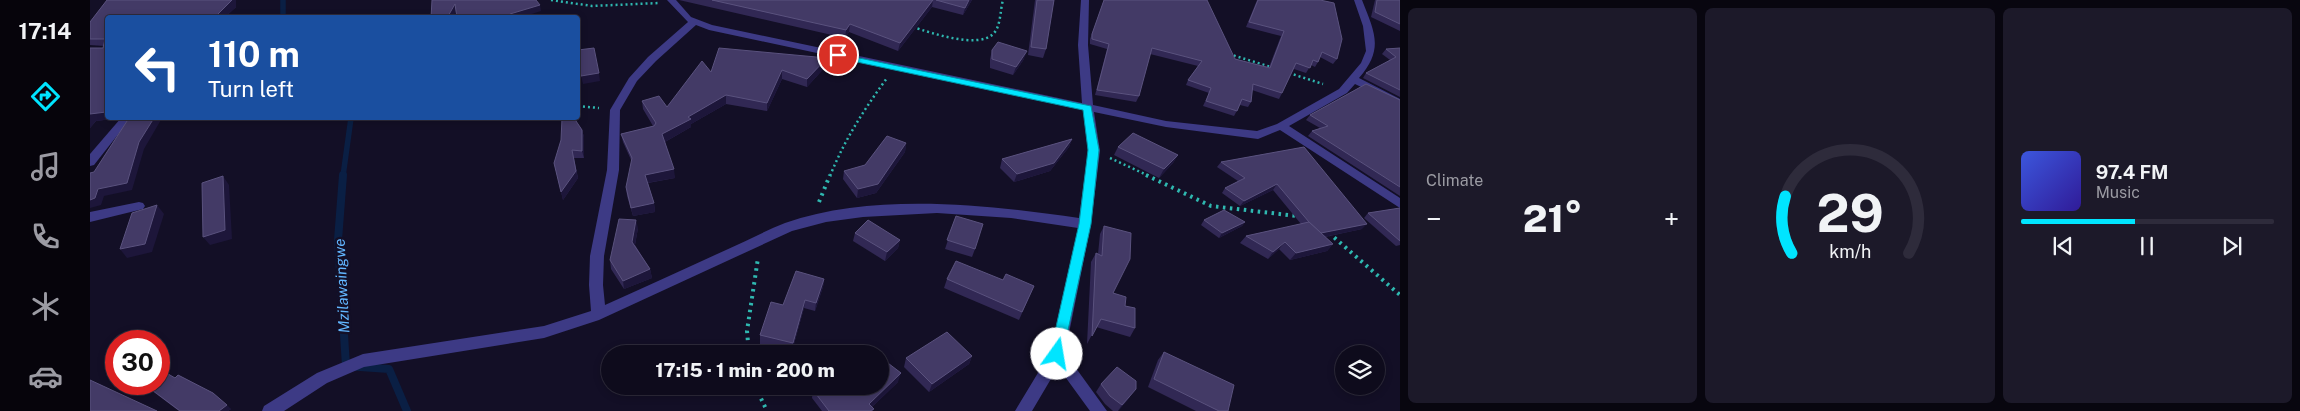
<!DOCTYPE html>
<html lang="en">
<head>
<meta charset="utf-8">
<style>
	:root { --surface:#0e0b1c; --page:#1c1929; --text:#f1f3f6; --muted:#9b9ba3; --line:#2e2b3b; --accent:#00e5ff }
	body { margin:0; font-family:"Public Sans",sans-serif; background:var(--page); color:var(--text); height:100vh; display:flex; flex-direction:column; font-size:19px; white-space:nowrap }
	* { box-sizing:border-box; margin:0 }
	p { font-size:16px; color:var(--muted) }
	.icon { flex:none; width:28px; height:28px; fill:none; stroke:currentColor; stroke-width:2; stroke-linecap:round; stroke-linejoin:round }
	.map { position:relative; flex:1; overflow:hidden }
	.details { display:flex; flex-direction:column; gap:8px; padding:8px; background:#08060f; width:900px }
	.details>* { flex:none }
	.hud { position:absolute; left:15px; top:15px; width:475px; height:105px; border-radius:5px; box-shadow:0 2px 8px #0003,0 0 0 1px var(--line); background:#1a4fa0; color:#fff; overflow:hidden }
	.buttons { position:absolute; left:1245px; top:345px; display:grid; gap:10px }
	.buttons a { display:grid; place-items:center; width:50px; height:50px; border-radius:50%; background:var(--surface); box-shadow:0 2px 8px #0003,0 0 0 1px var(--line); font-size:25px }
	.speed { position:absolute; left:15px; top:330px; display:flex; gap:10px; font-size:25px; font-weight:700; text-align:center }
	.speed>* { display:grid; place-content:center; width:65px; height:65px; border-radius:50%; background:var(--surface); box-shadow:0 2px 8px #0003,0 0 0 1px var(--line); line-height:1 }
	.speed .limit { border:8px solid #d22; background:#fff; color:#111 }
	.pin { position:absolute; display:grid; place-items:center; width:42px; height:42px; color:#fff; margin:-21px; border:2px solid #fff; border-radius:50%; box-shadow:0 1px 5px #0007 }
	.me { position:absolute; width:55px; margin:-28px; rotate:13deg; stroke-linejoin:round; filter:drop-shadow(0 0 4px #0008) }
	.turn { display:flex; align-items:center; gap:18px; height:105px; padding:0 20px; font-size:22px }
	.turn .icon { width:65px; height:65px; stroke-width:2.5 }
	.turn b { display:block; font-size:35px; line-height:42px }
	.big { font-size:38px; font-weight:800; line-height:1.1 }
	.details .tile { flex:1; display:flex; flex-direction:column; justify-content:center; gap:8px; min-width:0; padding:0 18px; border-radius:8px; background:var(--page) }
	.details .dial { align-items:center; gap:0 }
	.dial svg { height:130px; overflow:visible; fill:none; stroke:var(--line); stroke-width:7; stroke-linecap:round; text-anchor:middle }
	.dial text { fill:var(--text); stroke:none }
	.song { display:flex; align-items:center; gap:15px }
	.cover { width:60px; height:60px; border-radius:8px; background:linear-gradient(135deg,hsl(230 70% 55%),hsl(250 70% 35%)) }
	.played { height:5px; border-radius:2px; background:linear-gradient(90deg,var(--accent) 45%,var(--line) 45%) }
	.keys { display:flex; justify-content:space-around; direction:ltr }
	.heat { display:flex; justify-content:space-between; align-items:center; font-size:28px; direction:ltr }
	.details .tiles { flex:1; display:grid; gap:8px; grid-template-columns:repeat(3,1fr) }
	.trip { position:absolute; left:511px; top:345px; width:288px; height:50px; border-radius:25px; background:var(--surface); box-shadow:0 2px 8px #0003,0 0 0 1px var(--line); font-weight:800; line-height:50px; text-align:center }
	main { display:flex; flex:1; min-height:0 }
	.menu { display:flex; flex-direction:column; width:90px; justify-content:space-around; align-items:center; background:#06040b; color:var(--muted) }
	.menu .icon { width:35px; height:35px }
	.menu .on { color:var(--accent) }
	.menu b { font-size:22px; color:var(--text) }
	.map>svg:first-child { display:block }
</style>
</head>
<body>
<main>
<nav class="menu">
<b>17:14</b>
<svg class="icon on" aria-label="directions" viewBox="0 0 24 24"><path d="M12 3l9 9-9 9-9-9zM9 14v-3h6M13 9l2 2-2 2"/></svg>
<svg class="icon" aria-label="music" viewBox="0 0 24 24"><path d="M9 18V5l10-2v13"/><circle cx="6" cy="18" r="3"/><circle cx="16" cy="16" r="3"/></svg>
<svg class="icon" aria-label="phone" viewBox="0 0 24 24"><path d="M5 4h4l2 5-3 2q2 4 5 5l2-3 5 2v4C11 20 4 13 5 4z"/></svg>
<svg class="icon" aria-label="climate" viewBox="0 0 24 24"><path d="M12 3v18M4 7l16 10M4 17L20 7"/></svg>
<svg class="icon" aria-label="car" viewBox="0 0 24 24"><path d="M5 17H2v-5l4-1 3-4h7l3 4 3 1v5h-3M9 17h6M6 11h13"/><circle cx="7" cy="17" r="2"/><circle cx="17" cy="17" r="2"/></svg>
</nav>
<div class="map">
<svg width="1310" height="411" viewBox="0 0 1310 411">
	<rect width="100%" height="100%" fill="#130f26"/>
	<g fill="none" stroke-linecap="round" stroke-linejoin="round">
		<g stroke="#0a1f44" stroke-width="5.5">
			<polyline points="193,0 193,18"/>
			<polyline points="215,118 234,118"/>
			<polyline points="253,176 261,118"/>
		</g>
		<polyline stroke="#0a1f44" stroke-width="8" points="253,175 248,240 256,366 299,369 317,411"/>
		<g stroke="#2fb8b0" stroke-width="2.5" stroke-dasharray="2 3" stroke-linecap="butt">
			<polyline points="461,0 502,6 569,3"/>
			<path d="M 823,27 C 841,33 888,49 903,34 C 911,27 910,10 913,0"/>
			<polyline points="1139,54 1181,67"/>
			<polyline points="1199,73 1233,84"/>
			<polyline points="488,106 509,108"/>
			<polyline points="1020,158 1059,176"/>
			<path d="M 740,176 C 755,139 773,111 797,78"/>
		</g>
		<g stroke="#2fb8b0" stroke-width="4" stroke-dasharray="2.5 4.5" stroke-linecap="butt">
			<polyline points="1056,175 1121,206 1207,216"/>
			<polyline points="729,202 740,175"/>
			<polyline points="1239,233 1310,295"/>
			<polyline points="659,354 657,331 668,258"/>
			<polyline points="665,386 677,411"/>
		</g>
		<g fill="#3d3a85" fill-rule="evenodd">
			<path d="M 577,0 L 586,0 L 601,17 L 622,25 L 992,103 L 988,45 L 991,0 L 999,0 L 998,45 L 1003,105 L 1076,121 L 1167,131 L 1187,124 L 1249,89 L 1271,63 L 1276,51 L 1273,26 L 1264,0 L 1272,0 C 1285,33 1294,49 1269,78 L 1310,99 L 1310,106 L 1265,84 L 1257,93 L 1199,126 L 1310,198 L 1310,208 L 1190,130 L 1168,139 L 1076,127 L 1004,112 L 1010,151 L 1001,224 L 975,353 L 1017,411 L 1000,411 L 968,367 L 942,411 L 925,411 L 960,353 L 988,228 L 921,218 L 847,213 L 773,217 L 736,222 L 702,231 L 509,320 L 454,338 L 274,367 L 237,383 L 194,411 L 172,411 L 174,406 L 227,373 L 273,354 L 454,326 L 501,311 L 499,285 L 500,256 L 517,170 L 520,110 L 539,78 L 558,57 L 598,22 ZM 606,25 L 619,30 L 993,110 L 998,151 L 989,218 C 898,205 785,192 695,223 C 675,231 656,241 636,250 C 596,268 556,287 515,305 L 513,285 L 514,256 L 529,170 L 530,110 L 547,81 L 566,61 Z"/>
			<polygon points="31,118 41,118 4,165 0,166 0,154"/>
			<polygon points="49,202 53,203 55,206 53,209 0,222 0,212"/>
		</g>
	</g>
	<g fill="#312854">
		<polygon points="17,0 146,0 146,7 134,18 18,18 18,118 22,118 22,119 6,121 0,128 0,48 13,48 14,46 0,45 0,22"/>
		<polygon points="589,0 882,0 873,15 842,7 808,51 759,32 755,38"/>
		<polygon points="945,0 964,0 956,49 953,58 938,55"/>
		<polygon points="1014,0 1145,59 1179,67 1191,36 1156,27 1167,0 1230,0 1247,59 1243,64 1230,57 1228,62 1225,67 1221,65 1216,73 1204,69 1189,99 1162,90 1161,102 1158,107 1150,105 1144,116 1113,106 1119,93 1096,85 1098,80 1108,66 1060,54 1049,96 1046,102 1005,95 1017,49 1000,44 1000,39"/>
		<polygon points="1285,0 1310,0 1310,31 1281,17"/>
		<polygon points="1310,48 1310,97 1273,78 1276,73 1300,60 1292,54 1296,49"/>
		<polygon points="902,50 934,59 923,75 900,68 900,59"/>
		<polygon points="737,58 736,66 717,87 692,79 677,111 636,104 601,124 601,127 575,142 585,178 558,183 564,203 565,212 543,216 537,196 536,187 542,162 533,142 531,134 563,126 553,109 552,101 577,107 621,72"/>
		<polygon points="1310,100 1310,196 1218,136 1222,131 1230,128 1216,120 1220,115"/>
		<polygon points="492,130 494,137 494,158 484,158 488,178 473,200 464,163"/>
		<polygon points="982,139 979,147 960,171 924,182 910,168 912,159"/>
		<polygon points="816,143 815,152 786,193 767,198 753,179 754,171 775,165"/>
		<polygon points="1028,147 1088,155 1083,163 1069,178 1024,155"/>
		<polygon points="1214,147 1272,229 1235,237 1243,244 1237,251 1200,260 1189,249 1178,259 1150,243 1156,236 1211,224 1183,190 1150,206 1132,193 1135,188 1148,181 1127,167 1131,162"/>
		<polygon points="1310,208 1310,245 1306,246 1274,218 1278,213"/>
		<polygon points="866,216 885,249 882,257 855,249"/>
		<polygon points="1114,220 1155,222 1152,226 1129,238 1111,225"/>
		<polygon points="1014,226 1023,293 1035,306 1045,328 1040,337 1006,327 997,344 1001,262 1006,253 1008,254 1010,234"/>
		<polygon points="548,228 545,245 560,269 562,278 534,289 521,269 520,260"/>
		<polygon points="765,233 810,240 808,248 795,261 763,241"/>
		<polygon points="734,279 733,287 725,311 714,308 702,351 670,344 670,335 693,305"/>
		<polygon points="857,279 913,280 944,286 929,320 854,288"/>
		<polygon points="1074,352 1138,411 1106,411 1058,387 1068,360"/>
		<polygon points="882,356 879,364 839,392 814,367 816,358"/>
		<polygon points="808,382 782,407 783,411 732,411 722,398 723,390"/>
		<polygon points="53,384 69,384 141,409 138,411 89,411"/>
		<polygon points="1011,384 1040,397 1028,411 1023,411 1015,404 1006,392"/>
	</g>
	<g fill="#1d163a">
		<polygon points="142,0 146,0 146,7 134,18 124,18"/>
		<polygon points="843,0 842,7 808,51 810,43"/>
		<polygon points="879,0 882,0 873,15 875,8"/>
		<polygon points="365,4 367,10 362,18 357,18"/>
		<polygon points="450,5 451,11 429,18 421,18 420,14"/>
		<polygon points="760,24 759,32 755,38 756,30"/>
		<polygon points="937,51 934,59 923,75 926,67"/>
		<polygon points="737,58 736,66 717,87 717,79"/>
		<polygon points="692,70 692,79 677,111 677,103"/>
		<polygon points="509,73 510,81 493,84 491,76"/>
		<polygon points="636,95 636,104 601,124 601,127 573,143 572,134 598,117"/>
		<polygon points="18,110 18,118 22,118 22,119 6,121 0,128 0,114"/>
		<polygon points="64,118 72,118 54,149 42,190 14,196 11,205 0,208 0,200 49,142"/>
		<polygon points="492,130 494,137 494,158 492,151"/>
		<polygon points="982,139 979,147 960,171 924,182 927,174"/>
		<polygon points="816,143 815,152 786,193 767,198 768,189"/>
		<polygon points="1088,155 1083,163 1069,178 1074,169"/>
		<polygon points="584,169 585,178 556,183 555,175"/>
		<polygon points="486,171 488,178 473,200 471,192"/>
		<polygon points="133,176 139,185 142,239 120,245 113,237"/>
		<polygon points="1187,184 1183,190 1150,206 1154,201"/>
		<polygon points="564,203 565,212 543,216 541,208"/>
		<polygon points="67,205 74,214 62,252 37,258 30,249"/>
		<polygon points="546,220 548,228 544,250 542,242"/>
		<polygon points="1155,222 1152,226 1129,238 1132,233"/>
		<polygon points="1277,224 1272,229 1224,239 1228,233"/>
		<polygon points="810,240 808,248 795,261 797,252"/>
		<polygon points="1195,242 1189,249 1178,259 1183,252"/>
		<polygon points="1243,244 1237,251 1200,260 1206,253"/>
		<polygon points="560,269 562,278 534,289 533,281"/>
		<polygon points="734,279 733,287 725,311 726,303"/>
		<polygon points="715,300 714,308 702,351 703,343"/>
		<polygon points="882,356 879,364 839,392 842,384"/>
		<polygon points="811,373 808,382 778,411 779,404"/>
		<polygon points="1046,389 1040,397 1028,411 1032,405"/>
		<polygon points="137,405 141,409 138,411 129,411"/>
	</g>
	<g fill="#433a66" stroke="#5a527e">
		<polygon points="17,0 142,0 124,18 18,18 18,110 16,112 0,114 0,48 13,48 15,39 0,39 0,22"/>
		<polygon points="342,0 446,0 450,5 420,14 422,18 367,18 365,4 357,18 341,18"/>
		<polygon points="622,0 843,0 810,43 760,24 756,30"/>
		<polygon points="846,0 879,0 875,8"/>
		<polygon points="947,0 964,0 956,49 941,47"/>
		<polygon points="1014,0 1117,0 1145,59 1180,68 1194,31 1159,22 1168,0 1230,0 1244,3 1252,39 1247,59 1232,52 1228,62 1223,60 1220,68 1206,63 1192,93 1163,84 1161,102 1152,99 1147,111 1116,101 1121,88 1098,80 1112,61 1062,48 1049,96 1007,90 1019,44 1002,39 1002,34"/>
		<polygon points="1287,0 1310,0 1310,24 1285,12"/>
		<polygon points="908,42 937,51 926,67 902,59 902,50"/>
		<polygon points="504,48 509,73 491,76 488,58 488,50"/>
		<polygon points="629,48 737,58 717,79 692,70 677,103 636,95 598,117 601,119 572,134 584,169 555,175 564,203 541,208 536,187 542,158 531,134 564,126 566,123 552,101 569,96 577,107 612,61 621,72"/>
		<polygon points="1310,48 1310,90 1276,73 1306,57 1296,49"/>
		<polygon points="1276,84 1310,100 1310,187 1222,131 1238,126 1220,115"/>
		<polygon points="39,118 64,118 49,142 37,183 8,189 5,198 0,200 0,173 4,172"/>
		<polygon points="472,118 484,118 492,130 492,151 482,150 486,171 471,192 464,163 471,140"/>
		<polygon points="1043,133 1088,155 1074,169 1028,147"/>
		<polygon points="797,136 816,143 788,184 768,189 754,171 775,165"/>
		<polygon points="982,139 964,163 927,174 912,159"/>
		<polygon points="1214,147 1277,224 1231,233 1219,222 1187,184 1154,201 1135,188 1155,178 1131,162"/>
		<polygon points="133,176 135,230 113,237 112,183"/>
		<polygon points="67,205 55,244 30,249 42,213"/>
		<polygon points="1310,208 1310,241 1278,213"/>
		<polygon points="1134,210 1155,222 1132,233 1114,220"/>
		<polygon points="866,216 893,224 885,249 857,240"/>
		<polygon points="529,219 546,220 542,242 560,269 533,281 520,260"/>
		<polygon points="778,220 810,240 797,252 765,233"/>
		<polygon points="1219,222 1243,244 1206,253 1195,242 1183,252 1156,236"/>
		<polygon points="1014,226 1041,233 1040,259 1023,293 1036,297 1035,306 1045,308 1045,328 1011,319 1002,336 1006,253 1012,256"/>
		<polygon points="866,261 913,280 916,274 944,286 932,312 857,279"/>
		<polygon points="706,271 734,279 726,303 715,300 703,343 670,335 681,302 693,305"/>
		<polygon points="857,332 882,356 842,384 816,358"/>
		<polygon points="26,350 26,363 18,357"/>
		<polygon points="1074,352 1144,385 1138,411 1129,411 1064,379"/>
		<polygon points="790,357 811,373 779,404 784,409 780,411 739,411 723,390 729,386 790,386"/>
		<polygon points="1027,367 1046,381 1046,389 1032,405 1020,396 1011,384"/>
		<polygon points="73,371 85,378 88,375 123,393 137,405 129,411 90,411 54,384 69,384 69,372 70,373"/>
		<polygon points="0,380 67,411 0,411"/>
	</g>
	<polygon fill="#00e5ff" stroke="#0095a6" points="745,53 1001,106 1009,150 1001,224 972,358 967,360 962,358 960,354 989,224 998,150 993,110 748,58 745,57"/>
	<g text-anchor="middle" stroke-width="5" stroke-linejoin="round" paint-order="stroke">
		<g font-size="15" font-style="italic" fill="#62b6ff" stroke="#130f26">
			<text transform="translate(252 286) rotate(-93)" y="5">Mzilawaingwe</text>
		</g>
	</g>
</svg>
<div class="buttons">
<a><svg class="icon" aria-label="layers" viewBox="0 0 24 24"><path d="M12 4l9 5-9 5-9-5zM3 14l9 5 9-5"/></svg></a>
</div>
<div class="speed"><div class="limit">30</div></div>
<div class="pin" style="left:748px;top:55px;background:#d93025"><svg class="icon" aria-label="arrive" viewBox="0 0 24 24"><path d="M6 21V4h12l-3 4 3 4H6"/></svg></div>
<svg class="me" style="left:967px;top:354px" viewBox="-20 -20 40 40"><circle r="19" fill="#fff"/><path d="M0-13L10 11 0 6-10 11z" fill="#00e5ff"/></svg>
<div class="trip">17:15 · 1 min · 200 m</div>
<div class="hud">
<div class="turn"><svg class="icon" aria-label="left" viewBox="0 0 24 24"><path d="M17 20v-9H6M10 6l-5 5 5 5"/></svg><div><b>110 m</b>Turn left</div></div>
</div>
</div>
<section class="details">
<div class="tiles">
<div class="tile"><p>Climate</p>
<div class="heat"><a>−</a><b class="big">21°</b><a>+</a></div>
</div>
<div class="tile dial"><svg viewBox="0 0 100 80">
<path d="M14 69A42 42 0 1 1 86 69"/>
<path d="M14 69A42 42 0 0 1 10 34" stroke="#00e5ff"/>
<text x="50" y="56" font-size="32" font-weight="700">29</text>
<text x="50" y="72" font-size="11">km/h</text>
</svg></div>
<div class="tile">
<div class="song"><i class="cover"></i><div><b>97.4 FM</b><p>Music</p></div></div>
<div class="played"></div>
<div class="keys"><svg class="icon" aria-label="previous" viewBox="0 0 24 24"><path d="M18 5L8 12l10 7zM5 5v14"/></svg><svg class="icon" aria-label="pause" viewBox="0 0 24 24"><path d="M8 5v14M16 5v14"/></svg><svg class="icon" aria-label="next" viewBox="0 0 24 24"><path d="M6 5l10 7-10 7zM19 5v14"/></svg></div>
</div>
</div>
</section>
</main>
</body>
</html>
